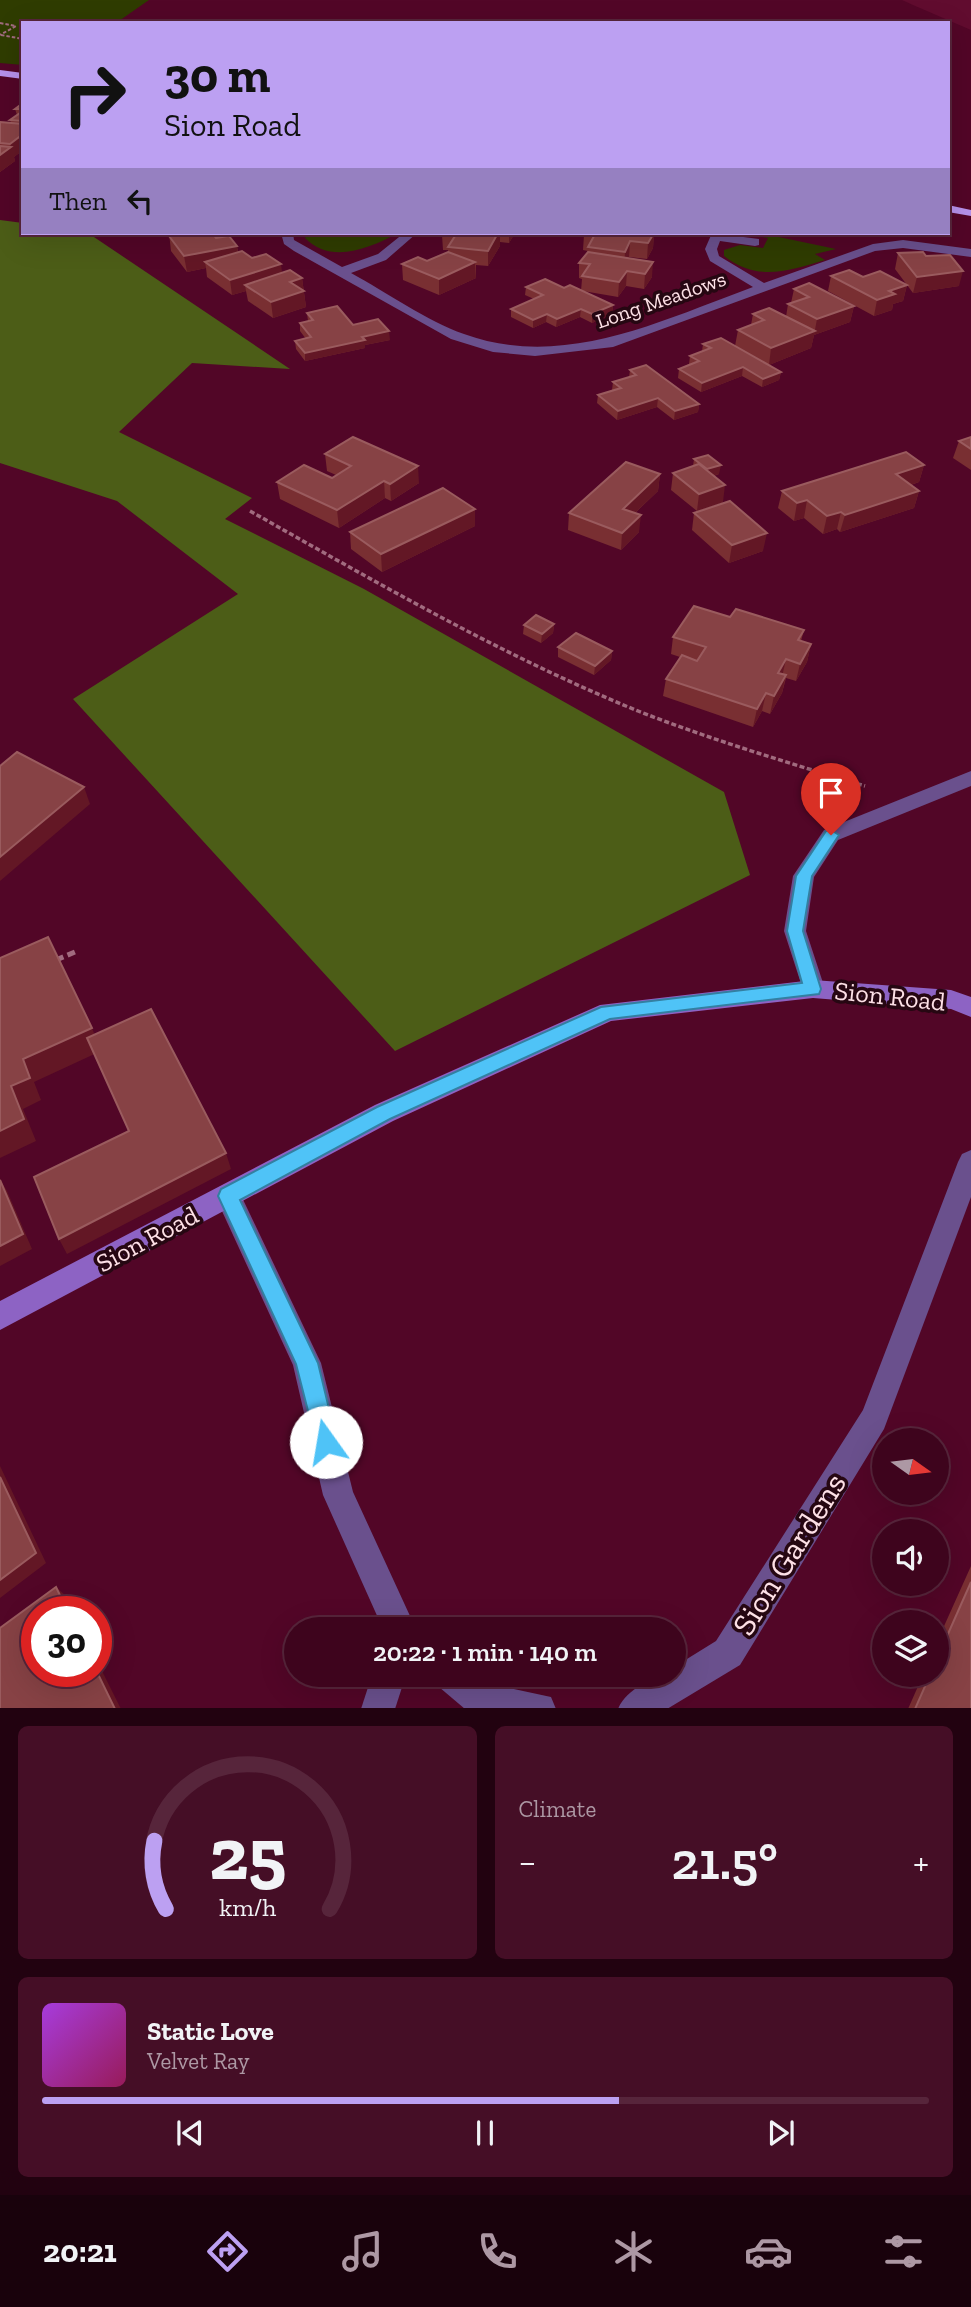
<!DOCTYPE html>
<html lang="en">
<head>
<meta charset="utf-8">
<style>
	:root { --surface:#3e041d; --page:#450e26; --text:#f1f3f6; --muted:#ad98a4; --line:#57253b; --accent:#bca0f2 }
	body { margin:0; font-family:"Zilla Slab",serif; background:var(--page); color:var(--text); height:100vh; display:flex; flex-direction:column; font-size:26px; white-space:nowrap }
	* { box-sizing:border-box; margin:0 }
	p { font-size:23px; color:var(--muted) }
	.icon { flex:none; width:38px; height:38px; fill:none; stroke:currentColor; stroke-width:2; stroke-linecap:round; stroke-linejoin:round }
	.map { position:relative; height:1708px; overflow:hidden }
	.sheet { display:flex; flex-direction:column; gap:18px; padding:18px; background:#220210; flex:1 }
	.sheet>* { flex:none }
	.top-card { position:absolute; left:21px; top:21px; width:929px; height:214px; border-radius:0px; box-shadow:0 7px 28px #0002,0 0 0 2px var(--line); background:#bca0f2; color:#111; overflow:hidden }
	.needle { width:46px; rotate:104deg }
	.buttons { position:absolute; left:872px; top:1428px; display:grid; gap:14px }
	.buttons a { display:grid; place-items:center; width:77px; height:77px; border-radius:50%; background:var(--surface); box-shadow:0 7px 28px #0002,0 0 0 2px var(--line); font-size:35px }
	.speed { position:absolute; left:21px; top:1596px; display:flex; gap:14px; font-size:35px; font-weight:700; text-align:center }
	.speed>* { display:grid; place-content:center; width:91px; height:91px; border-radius:50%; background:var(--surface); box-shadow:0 7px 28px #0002,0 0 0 2px var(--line); line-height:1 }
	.speed .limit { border:10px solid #d22; background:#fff; color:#111 }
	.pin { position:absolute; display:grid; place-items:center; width:60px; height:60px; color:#fff; margin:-72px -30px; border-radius:50% 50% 50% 0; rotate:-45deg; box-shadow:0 0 7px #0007 }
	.pin .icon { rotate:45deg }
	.me { position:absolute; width:77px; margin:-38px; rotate:347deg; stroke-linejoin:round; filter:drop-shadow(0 0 5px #0008) }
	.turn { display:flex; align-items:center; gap:24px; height:147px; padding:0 28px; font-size:32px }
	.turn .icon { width:91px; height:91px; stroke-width:2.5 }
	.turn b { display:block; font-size:49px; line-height:60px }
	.then { display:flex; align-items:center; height:66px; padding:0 28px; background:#0003; gap:14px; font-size:26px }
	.big { font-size:52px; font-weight:600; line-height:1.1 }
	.sheet .widget { flex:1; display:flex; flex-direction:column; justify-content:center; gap:10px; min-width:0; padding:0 24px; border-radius:10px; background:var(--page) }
	.sheet .dial { align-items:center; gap:0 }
	.dial svg { height:182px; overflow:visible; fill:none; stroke:var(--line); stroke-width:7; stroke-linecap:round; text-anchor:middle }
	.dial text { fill:var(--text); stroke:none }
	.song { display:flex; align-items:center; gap:21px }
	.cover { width:84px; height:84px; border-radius:10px; background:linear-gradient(135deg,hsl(280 70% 55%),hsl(330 70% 35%)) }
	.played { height:7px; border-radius:4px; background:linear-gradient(90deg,var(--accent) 65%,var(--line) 65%) }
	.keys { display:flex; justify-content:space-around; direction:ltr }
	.heat { display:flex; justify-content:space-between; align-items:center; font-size:38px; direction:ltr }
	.sheet .tiles { flex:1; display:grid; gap:18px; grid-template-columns:1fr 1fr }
	.widget:last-child { grid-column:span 2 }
	.trip { position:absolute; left:284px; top:1617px; width:402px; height:70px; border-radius:35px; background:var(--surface); box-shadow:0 7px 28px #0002,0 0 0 2px var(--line); font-weight:600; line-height:70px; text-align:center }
	.menu { display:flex; height:112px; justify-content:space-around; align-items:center; background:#19020c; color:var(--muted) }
	.menu .icon { width:49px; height:49px }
	.menu .selected { color:var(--accent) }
	.menu b { font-size:32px; color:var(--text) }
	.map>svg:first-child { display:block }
</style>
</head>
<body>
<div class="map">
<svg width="971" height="1709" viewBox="0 0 971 1709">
	<rect width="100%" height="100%" fill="#520627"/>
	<polygon fill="#610c2f" points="902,0 971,0 971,30 913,5"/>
	<g fill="#2f3c00">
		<polygon points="0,0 149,0 116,23 23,23 23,65 0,63"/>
		<path d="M 307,233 L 398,233 C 370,248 331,265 305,238 Z"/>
		<path d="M 741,233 L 759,233 L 836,249 L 815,254 L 825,260 C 788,271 757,282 724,256 L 724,250 L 740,245 L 763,248 L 768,238 Z"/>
	</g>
	<polygon fill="#4c5d17" points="0,220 23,223 23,233 88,233 290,369 192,363 119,432 252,498 225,519 364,589 724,792 750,875 395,1051 73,699 238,594 117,501 0,463"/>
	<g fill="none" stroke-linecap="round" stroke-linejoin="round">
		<g stroke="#a16b7f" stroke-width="2" stroke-dasharray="3.5 2" stroke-linecap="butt">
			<polyline points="0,23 16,26 0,35"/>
			<polyline points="1,35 23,39"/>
		</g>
		<path stroke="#a16b7f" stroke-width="3.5" stroke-dasharray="5 2.5" stroke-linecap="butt" d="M 250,511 C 376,582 503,656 638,711 C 712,740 789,763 865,786"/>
		<polyline stroke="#a16b7f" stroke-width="5" stroke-dasharray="8 4.5" stroke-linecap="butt" points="56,960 75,952"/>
		<g fill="#6a508d" fill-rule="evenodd">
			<path d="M 281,233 L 293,233 L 294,240 L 342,267 L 378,254 L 404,233 L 417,233 L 386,260 L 351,273 C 386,292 427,321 464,334 C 563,370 660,321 753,287 L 710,261 L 705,249 L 712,233 L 759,239 L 759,245 L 755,246 L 720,241 L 717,249 L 719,256 L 764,283 L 873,244 L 903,240 L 971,249 L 971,257 L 903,248 L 875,251 L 613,347 L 535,356 L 493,352 L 451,339 L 294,251 L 284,244 Z"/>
			<polygon points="971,771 971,786 838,840 814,877 806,931 825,989 821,996 813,998 805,996 784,931 793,876 824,830"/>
			<path d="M 971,1150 L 971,1197 L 884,1429 L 740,1665 L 667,1709 L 618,1709 C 626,1690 653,1675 674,1675 L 674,1667 L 716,1641 L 863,1410 L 958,1162 L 962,1154 Z"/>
			<polygon points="228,1184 237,1187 321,1363 353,1492 416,1629 383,1629 323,1495 293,1365 215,1196 219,1187"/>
			<polygon points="372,1675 406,1675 395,1709 361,1709"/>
			<polygon points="434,1675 476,1675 486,1683 551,1697 556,1709 465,1709 439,1687"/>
		</g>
		<polygon fill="#8d63c4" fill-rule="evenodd" points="813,980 951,990 971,997 971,1017 951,1009 813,998 611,1021 393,1121 0,1330 0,1301 375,1105 600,1005"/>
		<g fill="#b691ea" fill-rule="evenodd">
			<polygon points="0,70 23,73 23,79 0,76"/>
			<polygon points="948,205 971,210 971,216 948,212"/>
		</g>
	</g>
	<g fill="#792f32">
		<polygon points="23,103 23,150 14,157 15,161 0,172 0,122 11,123 10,120 17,115 15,109"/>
		<polygon points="169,233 224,233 222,237 237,246 238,252 282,273 302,278 306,307 273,318 248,301 246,291 232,295 207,277 206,268 187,272 171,251"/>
		<polygon points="443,233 515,233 509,243 500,242 500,246 488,266 476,265 476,278 439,295 403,280 402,264 427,261 448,252 448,250 443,250 442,235"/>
		<polygon points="654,233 653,248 647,259 629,257 628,258 652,277 644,289 626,286 618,297 583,291 613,305 612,314 592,323 580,317 556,327 546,322 533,328 511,317 511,309 534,299 525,295 526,287 564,288 581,291 582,279 579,278 579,263 588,251 583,250 584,235"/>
		<polygon points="898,253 926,256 959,286 913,293 907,285 903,301 893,304 892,310 874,316 828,291 831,276 863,277 907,285 895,269"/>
		<polygon points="794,289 854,306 850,322 814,335 811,348 769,365 781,372 779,380 762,387 742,376 701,392 678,378 679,369 689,364 690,356 702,351 703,344 735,346 738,330 751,325 753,314 786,317 788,304 791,303"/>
		<polygon points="307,313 353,325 390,340 365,345 365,348 305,361 296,349 295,341 306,339 300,331 300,323 308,321"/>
		<polygon points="630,370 699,404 698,412 674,420 657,407 617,420 597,403 598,395 612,390 613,382 629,377"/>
		<polygon points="971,437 971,470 953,458 959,441"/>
		<polygon points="325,454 419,483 391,501 385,498 339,528 280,499 277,482 332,478 336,475 327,471"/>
		<polygon points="694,459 719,474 714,476 723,502 697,511 671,490 673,473 693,466"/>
		<polygon points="924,465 919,482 911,485 919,491 914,508 840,532 837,529 823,534 804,518 794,521 778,508 782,491"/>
		<polygon points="660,474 658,491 635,513 639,532 621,550 568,530 569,513"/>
		<polygon points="694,513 763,551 729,563 692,530"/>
		<polygon points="475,526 382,572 351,549 350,532"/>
		<polygon points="730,617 804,630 801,641 811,644 807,662 796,681 786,678 782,693 770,714 762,711 753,727 663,696 666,679 680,657 671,654 673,637"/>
		<polygon points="554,624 553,633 541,643 523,634 524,625"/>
		<polygon points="558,647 612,651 611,660 594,675 558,657"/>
		<polygon points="971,1566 971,1709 908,1709 923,1675 936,1675 936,1644"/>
	</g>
	<g fill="#631725">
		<polygon points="23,134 23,150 14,157 15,161 0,172 0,155 11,148 10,144"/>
		<polygon points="498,233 500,233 500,246 488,266 488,251"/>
		<polygon points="509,233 515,233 509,243"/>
		<polygon points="654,233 653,248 647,259 648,243"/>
		<polygon points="630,241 629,257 624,267 625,252"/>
		<polygon points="237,246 239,261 205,262 206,268 187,272 184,256"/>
		<polygon points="475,262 476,278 439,295 439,279"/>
		<polygon points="653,262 652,277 644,289 645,274"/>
		<polygon points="281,264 283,280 245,285 246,291 232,295 230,280"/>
		<polygon points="627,271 626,286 618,297 619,282"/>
		<polygon points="963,271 959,286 913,293 917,277"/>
		<polygon points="302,278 306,307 273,318 271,302 290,282"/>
		<polygon points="907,285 903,301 893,304 892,310 874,316 877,300 889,291"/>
		<polygon points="613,305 612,314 592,323 592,314"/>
		<polygon points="854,306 850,322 814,335 817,319"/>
		<polygon points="581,309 580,317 556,327 557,319"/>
		<polygon points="547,314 546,322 533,328 533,320"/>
		<polygon points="389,331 390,340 365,345 365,348 305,361 305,353 362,337"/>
		<polygon points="815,331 811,348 769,365 771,348"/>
		<polygon points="743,367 742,376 701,392 702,383"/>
		<polygon points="781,372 779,380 762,387 763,379"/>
		<polygon points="658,398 657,407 617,420 618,411"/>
		<polygon points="699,404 698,412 674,420 675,411"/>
		<polygon points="721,465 719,474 705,478 707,469"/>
		<polygon points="924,465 919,482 892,491 896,474"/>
		<polygon points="418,466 419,483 391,501 390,484"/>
		<polygon points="660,474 658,491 621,526 623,509"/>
		<polygon points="384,481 385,498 339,528 337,510"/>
		<polygon points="725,485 723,502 697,511 699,494"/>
		<polygon points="919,491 914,508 840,532 845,515"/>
		<polygon points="807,500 804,518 794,521 797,503"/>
		<polygon points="475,509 475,526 382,572 381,554"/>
		<polygon points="841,512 837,529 823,534 827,516"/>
		<polygon points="641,515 639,532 621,550 622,533"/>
		<polygon points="767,533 763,551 729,563 732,545"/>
		<polygon points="554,624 553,633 541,643 542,634"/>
		<polygon points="811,644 807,662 796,681 800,664"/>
		<polygon points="612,651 611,660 594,675 595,666"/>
		<polygon points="786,659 782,677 778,673"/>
		<polygon points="786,675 782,693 770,714 774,696"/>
		<polygon points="766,693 762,711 753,727 757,709"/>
		<polygon points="84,787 90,804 0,881 0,857"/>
		<polygon points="92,1028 101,1051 34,1082 41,1100 23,1109 36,1141 0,1158 0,1131 11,1086 23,1059"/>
		<polygon points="226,1153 231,1169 67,1254 59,1239"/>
		<polygon points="0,1179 7,1191 32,1249 0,1266"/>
		<polygon points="0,1466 46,1563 0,1598"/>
		<polygon points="56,1587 66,1596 73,1612 68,1612"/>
		<polygon points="96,1659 121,1709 115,1709 96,1670"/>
	</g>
	<g fill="#874245" stroke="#9a5b5e" stroke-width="2">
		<polygon points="23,103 23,109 15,109"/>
		<polygon points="23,111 23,121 10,120"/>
		<polygon points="0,122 23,124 23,134 10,144 0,143"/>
		<polygon points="0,146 11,147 0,155"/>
		<polygon points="184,233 212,233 216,238 229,236 237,246 184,256 169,236"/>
		<polygon points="443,233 498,233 488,251 448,247 455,236 442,235"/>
		<polygon points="585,233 654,233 648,243 630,241 625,252 588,247 594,236 584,235"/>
		<polygon points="242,251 252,258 266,254 281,264 230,280 205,262"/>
		<polygon points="448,252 475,262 439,279 402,264 418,257 427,261"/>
		<polygon points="588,252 653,262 645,274 627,271 619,282 582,276 590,264 579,263"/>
		<polygon points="923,252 926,256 950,255 963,271 917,277 898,253"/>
		<polygon points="290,270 302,278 290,282 304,291 271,302 245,285"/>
		<polygon points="849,270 863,277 880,271 907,285 889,291 895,294 877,300 831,276"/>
		<polygon points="545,279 564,288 570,285 613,305 592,314 581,309 557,319 547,314 533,320 511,309 543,295 526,287"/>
		<polygon points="809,283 854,306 817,319 788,304 809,297 794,289"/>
		<polygon points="337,306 353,325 378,319 389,331 362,337 365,340 305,353 295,341 311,337 300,323 313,320 307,313"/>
		<polygon points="769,308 815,331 771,348 738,330 764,320 753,314"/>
		<polygon points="721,338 781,372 763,379 743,367 702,383 679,369 699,361 690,356 711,348 703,344"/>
		<polygon points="646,365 699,404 675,411 658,398 618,411 598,395 621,388 613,382 636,375 630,370"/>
		<polygon points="353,437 418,466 390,484 384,481 337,510 277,482 304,465 332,478 351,466 325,454"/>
		<polygon points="971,437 971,449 959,441"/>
		<polygon points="906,452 924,465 896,474 919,491 845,515 841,512 827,516 807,500 797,503 782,491"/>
		<polygon points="708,455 721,465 707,469 694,459"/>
		<polygon points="626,462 660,474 623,509 641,515 622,533 569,513"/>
		<polygon points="699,464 725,485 699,494 673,473"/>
		<polygon points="443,488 475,509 381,554 350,532"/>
		<polygon points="730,501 767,533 732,545 694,513"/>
		<polygon points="694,606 730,617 736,609 804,630 798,640 811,644 800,664 786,659 778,673 786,675 774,696 766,693 757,709 666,679 682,655 697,661 706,647 673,637"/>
		<polygon points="536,615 554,624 542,634 524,625"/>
		<polygon points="576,633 612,651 595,666 558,647"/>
		<polygon points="17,752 84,787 0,857 0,766"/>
		<polygon points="48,937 92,1028 23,1059 30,1078 11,1086 24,1119 0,1131 0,958"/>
		<polygon points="151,1009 226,1153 59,1239 34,1177 129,1131 87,1038"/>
		<polygon points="0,1180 23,1234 0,1246"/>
		<polygon points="0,1477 36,1553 0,1580"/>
		<polygon points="971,1582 971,1709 915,1709 930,1675 936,1675 936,1661"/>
		<polygon points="56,1587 68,1612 37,1612 37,1671 96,1671 96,1670 115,1709 0,1709 0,1628"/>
	</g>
	<polygon fill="#4fc3f7" stroke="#337fa1" stroke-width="2" points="831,830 839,835 812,876 803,931 821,989 819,994 610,1019 390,1119 240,1200 318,1363 337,1442 333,1450 326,1453 318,1450 296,1364 218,1196 221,1189 377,1107 601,1007 802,983 787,931 796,876 826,831"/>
	<g text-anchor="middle" stroke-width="7" stroke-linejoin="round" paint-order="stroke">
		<g font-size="21" fill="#fde0e6" stroke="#260712">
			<text transform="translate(661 300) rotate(-19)" y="7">Long Meadows</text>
		</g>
		<g font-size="26" fill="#fde0e6" stroke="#260712">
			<text transform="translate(890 996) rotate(6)" y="9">Sion Road</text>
			<text transform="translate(147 1239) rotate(-28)" y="9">Sion Road</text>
		</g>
		<g font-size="32" fill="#fde0e6" stroke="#260712">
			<text transform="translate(789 1554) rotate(-58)" y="11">Sion Gardens</text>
		</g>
	</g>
</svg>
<div class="buttons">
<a><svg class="needle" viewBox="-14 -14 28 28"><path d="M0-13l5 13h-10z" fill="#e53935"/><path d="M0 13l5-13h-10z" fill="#ad98a4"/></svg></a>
<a><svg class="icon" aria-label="sound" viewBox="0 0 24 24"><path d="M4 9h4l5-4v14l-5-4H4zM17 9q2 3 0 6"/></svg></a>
<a><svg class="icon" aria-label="layers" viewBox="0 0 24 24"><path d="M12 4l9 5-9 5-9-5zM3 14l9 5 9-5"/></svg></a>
</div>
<div class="speed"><div class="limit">30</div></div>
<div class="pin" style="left:831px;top:835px;background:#d93025"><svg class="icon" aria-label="arrive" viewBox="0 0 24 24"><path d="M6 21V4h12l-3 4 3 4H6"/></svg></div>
<svg class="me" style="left:326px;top:1442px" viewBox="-20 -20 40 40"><circle r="19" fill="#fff"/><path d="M0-13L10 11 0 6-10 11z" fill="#4fc3f7"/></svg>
<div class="trip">20:22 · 1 min · 140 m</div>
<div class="top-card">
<div class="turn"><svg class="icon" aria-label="right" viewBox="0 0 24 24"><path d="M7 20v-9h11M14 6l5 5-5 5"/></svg><div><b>30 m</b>Sion Road</div></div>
<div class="then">Then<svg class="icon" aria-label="left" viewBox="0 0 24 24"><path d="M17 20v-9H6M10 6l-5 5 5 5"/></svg></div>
</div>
</div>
<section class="sheet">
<div class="tiles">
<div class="widget dial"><svg viewBox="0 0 100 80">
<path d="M14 69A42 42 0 1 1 86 69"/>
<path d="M14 69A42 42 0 0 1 9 39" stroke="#bca0f2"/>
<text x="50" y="56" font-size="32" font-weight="700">25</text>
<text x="50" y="72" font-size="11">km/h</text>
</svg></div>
<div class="widget"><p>Climate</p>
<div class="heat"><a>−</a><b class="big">21.5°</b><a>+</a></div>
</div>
<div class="widget">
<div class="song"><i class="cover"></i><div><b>Static Love</b><p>Velvet Ray</p></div></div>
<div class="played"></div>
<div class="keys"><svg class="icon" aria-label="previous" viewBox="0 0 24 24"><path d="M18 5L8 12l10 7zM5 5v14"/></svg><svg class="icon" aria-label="pause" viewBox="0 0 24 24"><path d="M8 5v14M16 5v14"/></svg><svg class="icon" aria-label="next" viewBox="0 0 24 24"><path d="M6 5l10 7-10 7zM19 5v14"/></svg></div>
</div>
</div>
</section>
<nav class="menu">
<b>20:21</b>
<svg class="icon selected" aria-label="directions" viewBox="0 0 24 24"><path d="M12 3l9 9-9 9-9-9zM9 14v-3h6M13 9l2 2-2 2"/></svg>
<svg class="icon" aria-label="music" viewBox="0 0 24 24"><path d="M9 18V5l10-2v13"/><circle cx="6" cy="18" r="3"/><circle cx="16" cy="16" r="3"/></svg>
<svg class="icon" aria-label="phone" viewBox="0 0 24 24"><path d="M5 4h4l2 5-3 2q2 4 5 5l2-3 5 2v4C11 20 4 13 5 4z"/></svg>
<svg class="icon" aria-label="climate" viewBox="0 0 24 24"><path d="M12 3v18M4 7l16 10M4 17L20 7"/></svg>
<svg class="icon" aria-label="car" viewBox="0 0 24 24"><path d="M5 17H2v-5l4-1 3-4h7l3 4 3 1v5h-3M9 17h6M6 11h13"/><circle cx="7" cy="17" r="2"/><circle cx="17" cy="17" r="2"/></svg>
<svg class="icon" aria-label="filters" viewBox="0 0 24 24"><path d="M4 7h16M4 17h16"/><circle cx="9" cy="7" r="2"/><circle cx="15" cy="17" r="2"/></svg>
</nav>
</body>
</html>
